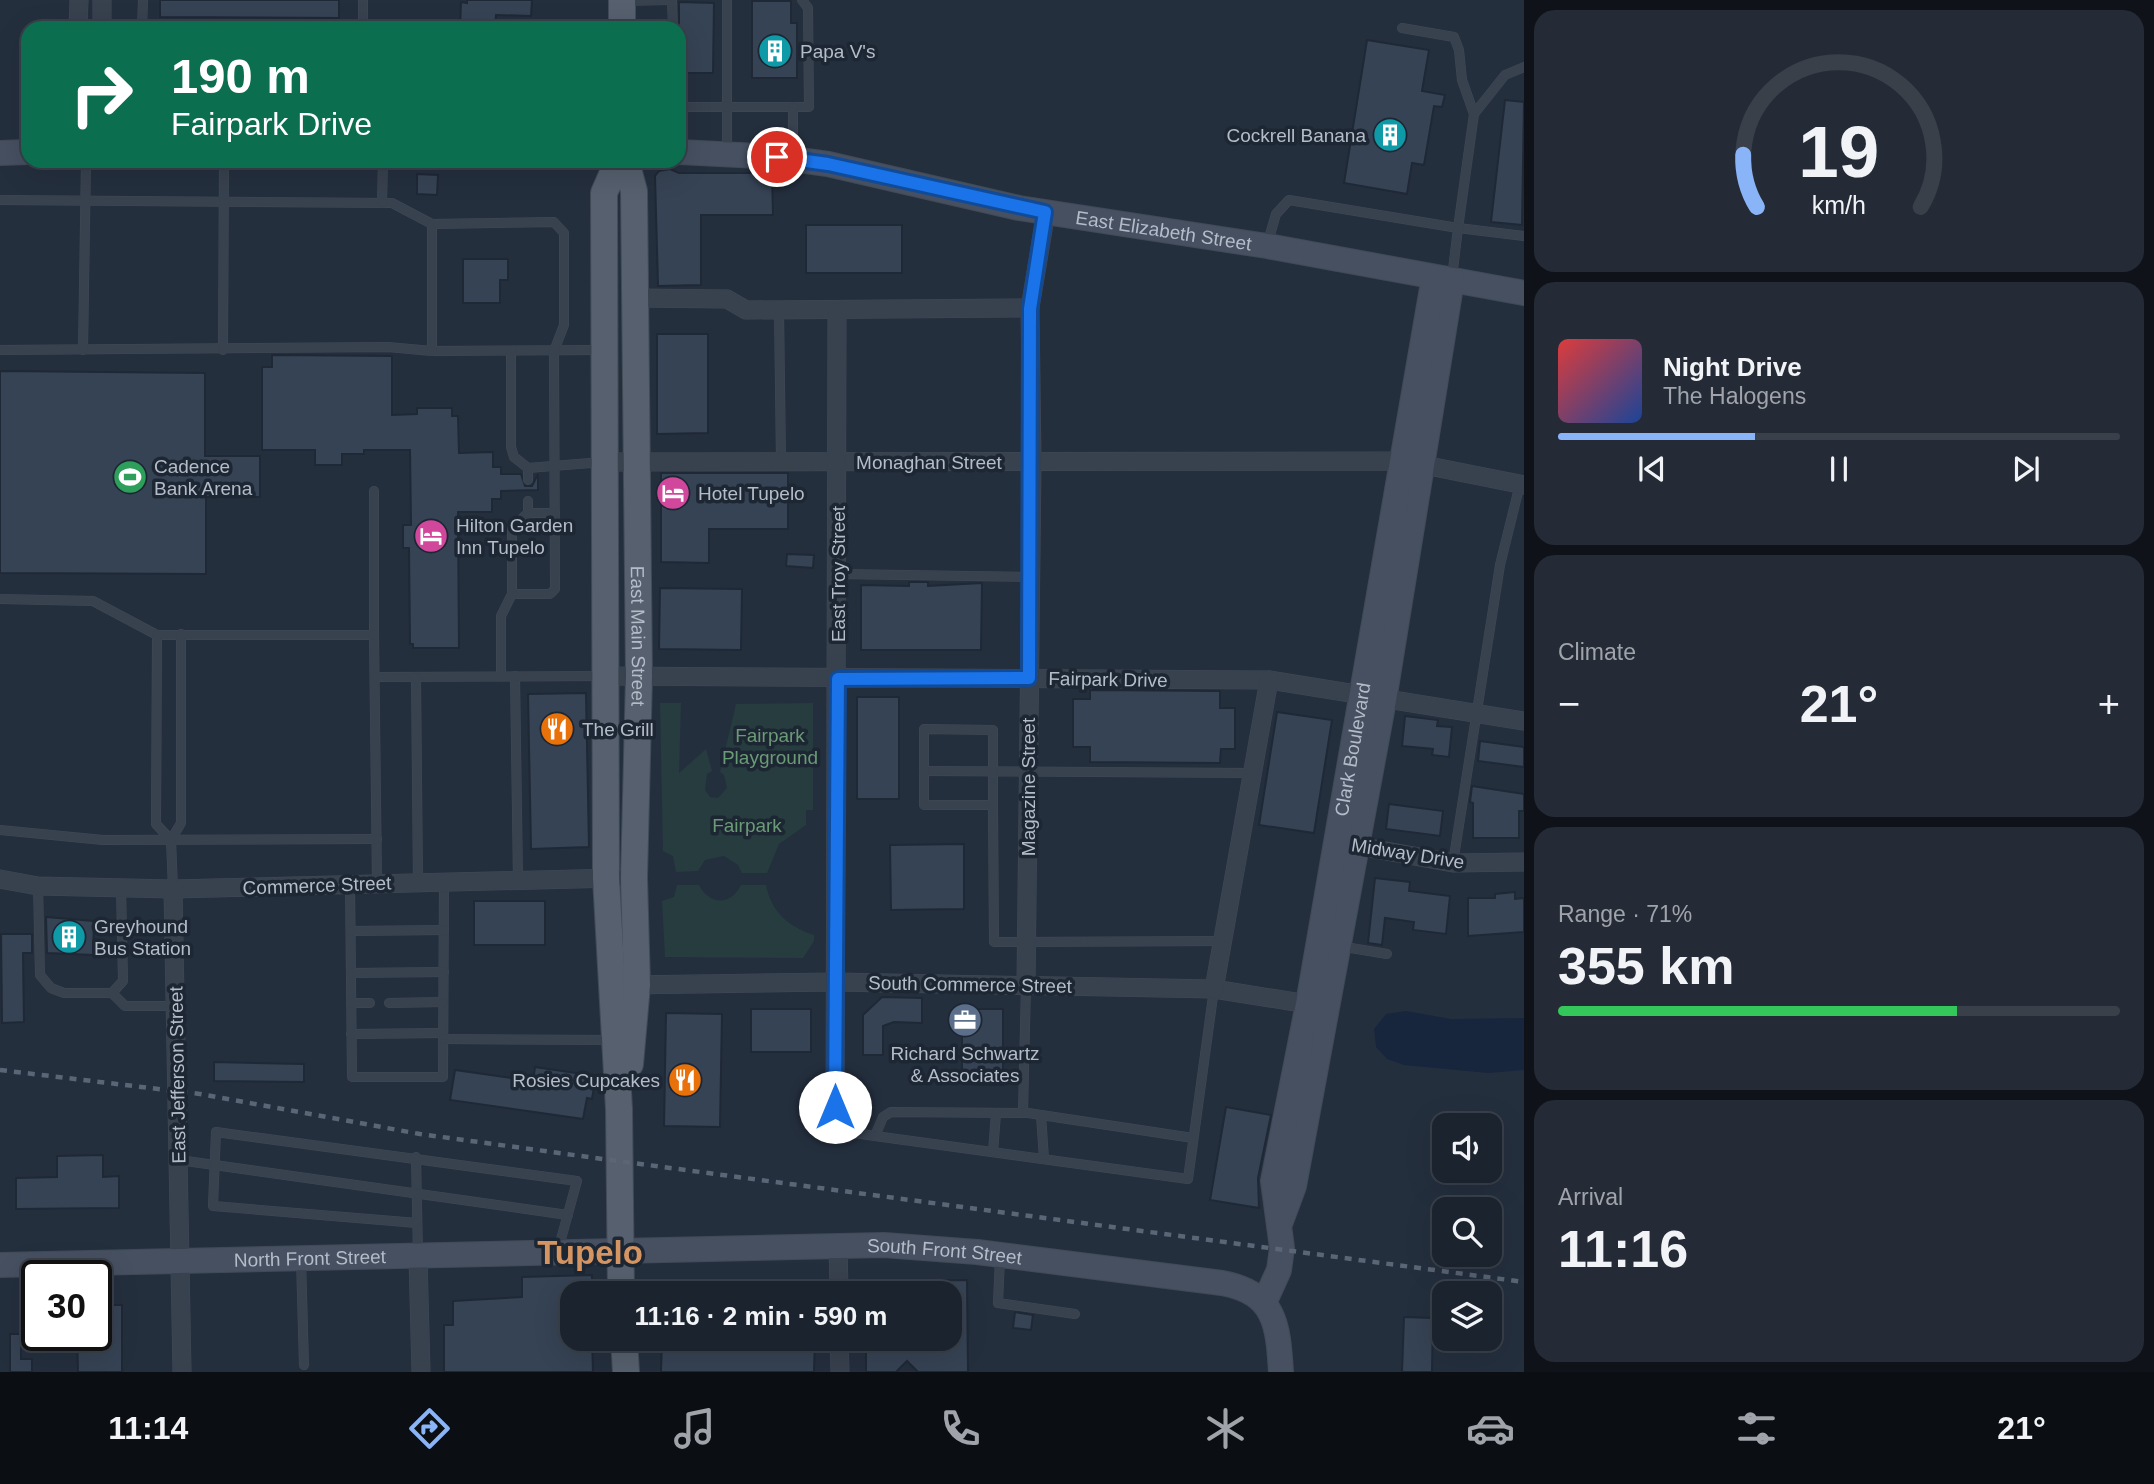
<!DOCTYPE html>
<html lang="en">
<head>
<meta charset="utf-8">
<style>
	:root { --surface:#1b232e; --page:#242b36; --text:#f1f3f6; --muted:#a0a4aa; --line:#39404a; --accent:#8ab4f8 }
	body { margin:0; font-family:Helvetica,sans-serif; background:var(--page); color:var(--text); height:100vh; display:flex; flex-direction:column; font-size:26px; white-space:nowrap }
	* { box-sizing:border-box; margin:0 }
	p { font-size:23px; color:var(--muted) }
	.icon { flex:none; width:38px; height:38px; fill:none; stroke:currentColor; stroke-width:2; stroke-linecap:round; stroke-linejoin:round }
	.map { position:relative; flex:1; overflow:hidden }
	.side { display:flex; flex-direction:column; gap:10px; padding:10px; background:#0f1319; width:630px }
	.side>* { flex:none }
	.top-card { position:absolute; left:21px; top:21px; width:665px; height:147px; border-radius:21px; box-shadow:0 7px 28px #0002,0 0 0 2px var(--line); background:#0b6e4f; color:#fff; overflow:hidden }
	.fabs { position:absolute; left:1432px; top:1113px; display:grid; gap:14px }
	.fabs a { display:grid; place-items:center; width:70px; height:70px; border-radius:14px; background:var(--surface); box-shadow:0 7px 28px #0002,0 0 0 2px var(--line); font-size:35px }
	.speed { position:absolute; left:21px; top:1260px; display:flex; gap:14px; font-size:35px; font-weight:700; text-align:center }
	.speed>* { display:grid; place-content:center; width:91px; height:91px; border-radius:50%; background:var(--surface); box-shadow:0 7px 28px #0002,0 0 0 2px var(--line); line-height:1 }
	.speed .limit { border:4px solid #111; border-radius:10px; background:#fff; color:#111 }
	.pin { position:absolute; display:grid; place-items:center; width:60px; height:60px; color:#fff; margin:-30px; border:4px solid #fff; border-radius:50%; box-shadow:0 2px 7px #0007 }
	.me { position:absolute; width:77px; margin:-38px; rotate:0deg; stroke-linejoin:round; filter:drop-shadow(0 0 5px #0008) }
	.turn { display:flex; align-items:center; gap:24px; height:147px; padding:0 35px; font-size:32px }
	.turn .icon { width:91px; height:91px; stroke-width:2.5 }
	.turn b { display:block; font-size:49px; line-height:60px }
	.big { font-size:52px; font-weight:600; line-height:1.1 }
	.side .widget { flex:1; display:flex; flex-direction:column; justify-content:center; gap:10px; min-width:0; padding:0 24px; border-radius:21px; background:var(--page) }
	.side .dial { align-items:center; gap:0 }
	.dial svg { height:182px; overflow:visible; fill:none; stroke:var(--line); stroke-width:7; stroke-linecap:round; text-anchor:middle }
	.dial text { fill:var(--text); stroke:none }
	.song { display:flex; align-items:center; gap:21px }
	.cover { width:84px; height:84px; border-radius:10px; background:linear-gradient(135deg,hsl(0 70% 55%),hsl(220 70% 35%)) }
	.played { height:7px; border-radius:4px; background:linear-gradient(90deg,var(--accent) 35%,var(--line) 35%) }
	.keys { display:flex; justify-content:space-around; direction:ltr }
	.heat { display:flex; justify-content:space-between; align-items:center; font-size:38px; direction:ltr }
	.charge { height:10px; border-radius:5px; background:linear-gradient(90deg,#34c759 71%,var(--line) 0) }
	.trip { position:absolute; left:560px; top:1281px; width:402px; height:70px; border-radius:21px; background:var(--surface); box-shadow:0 7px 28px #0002,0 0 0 2px var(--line); font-weight:600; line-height:70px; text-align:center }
	.menu { display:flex; height:112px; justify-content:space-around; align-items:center; background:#0b0e12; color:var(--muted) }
	.menu .icon { width:49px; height:49px }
	.menu .selected { color:var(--accent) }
	.menu b { font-size:32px; color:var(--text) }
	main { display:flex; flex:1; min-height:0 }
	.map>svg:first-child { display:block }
</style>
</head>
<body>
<main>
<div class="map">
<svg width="1524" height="1372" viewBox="0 0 1524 1372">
	<rect width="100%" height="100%" fill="#242f3e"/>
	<g fill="#263c3f">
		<polygon points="660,703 681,703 679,773 706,749 712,771 707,774 705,790 710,797 718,798 727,788 724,775 720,772 736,704 813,703 813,810 806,810 806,825 779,844 767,873 742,873 738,865 724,856 705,860 698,871 676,872 673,856 663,851"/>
		<path d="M 677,885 L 699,885 C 709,905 731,906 741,885 L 766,885 C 771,912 789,927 814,935 L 814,941 L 803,958 L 665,957 L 662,901 L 674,897 Z"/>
	</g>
	<polygon fill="#17263c" points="1406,1011 1451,1019 1524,1018 1524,1070 1488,1073 1404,1065 1387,1059 1376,1047 1374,1029 1386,1014"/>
	<g fill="#364354" stroke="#1f2835" stroke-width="2">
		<polygon points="160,0 339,0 339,18 160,17"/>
		<polygon points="467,0 532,0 531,16 496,15 495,28 460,28 461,2 467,3"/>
		<polygon points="752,1 791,1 791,23 797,23 797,78 752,78"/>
		<polygon points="679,2 714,3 713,73 679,73"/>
		<polygon points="1367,40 1429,50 1422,91 1445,95 1442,107 1434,106 1424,165 1412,163 1407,194 1344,183"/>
		<polygon points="1505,100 1524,102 1522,225 1491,222"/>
		<polygon points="670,169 679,173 772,173 773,215 701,215 701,285 658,286 655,176 659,171"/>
		<polygon points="417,174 438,175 437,195 417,194"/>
		<rect x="806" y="225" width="96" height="48"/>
		<polygon points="463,259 508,259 508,280 500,280 500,303 463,303"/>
		<polygon points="657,334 708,334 708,433 657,434"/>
		<polygon points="272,355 392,356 392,415 417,414 417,408 452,408 452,416 458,416 459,453 493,452 493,467 501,467 501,474 521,474 525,486 532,486 538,474 538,490 501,491 501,499 492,499 492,512 458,512 459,648 413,648 413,644 410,644 409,548 403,548 403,525 411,525 410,450 364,450 364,454 342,454 342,465 315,465 315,450 262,450 262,367 272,367"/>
		<polygon points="0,371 205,373 205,456 260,456 260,497 206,497 206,574 0,573"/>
		<polygon points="661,473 788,473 788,529 709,529 709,563 661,562"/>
		<polygon points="787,554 814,555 813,568 786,566"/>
		<polygon points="909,582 928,582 928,586 982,583 981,650 861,650 861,585 909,586"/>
		<polygon points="660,588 742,589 741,650 659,649"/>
		<polygon points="1090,690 1220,691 1220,708 1235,708 1235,749 1221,749 1220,763 1090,762 1090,747 1073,747 1073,699 1090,699"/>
		<polygon points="586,693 589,847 531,849 528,694"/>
		<rect x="857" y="697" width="42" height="102"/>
		<polygon points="1277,712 1332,720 1314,833 1259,825"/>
		<polygon points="1405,716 1438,720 1437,726 1452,727 1449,757 1432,755 1433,749 1402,746"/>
		<polygon points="1480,741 1524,747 1524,767 1478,761"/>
		<polygon points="1472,786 1524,794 1524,811 1519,811 1519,838 1473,838 1473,803 1470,802"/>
		<polygon points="1389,804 1443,811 1440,836 1386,829"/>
		<polygon points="964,844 964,909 891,910 890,845"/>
		<polygon points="1375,878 1410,882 1409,891 1450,896 1446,934 1413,930 1414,922 1385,918 1382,945 1368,943"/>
		<polygon points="1515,892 1515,899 1524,898 1524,932 1468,936 1468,898 1495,898 1495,894"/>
		<rect x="474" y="901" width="71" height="44"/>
		<polygon points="46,917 94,921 93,955 47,953"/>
		<polygon points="1,934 32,934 32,953 23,953 24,1022 2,1023"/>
		<polygon points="882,997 922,998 922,1023 894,1022 883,1026 883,1055 863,1055 863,1015"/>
		<rect x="751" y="1009" width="60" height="43"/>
		<polygon points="962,1009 1003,1009 1003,1085 962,1084"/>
		<polygon points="666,1013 722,1014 720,1127 664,1126"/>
		<polygon points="214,1062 304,1064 304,1082 214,1081"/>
		<polygon points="535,1067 596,1076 592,1099 587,1098 583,1119 450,1100 455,1070 533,1081"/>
		<polygon points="1226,1107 1271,1115 1258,1178 1259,1208 1210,1200"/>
		<polygon points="103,1155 103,1177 119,1176 119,1208 16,1209 16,1178 57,1177 57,1156"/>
		<polygon points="592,1275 592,1293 572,1293 572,1339 592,1339 593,1372 444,1372 444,1325 453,1325 453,1301 522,1297 522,1277"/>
		<polygon points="967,1280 968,1372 918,1372 907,1361 896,1372 866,1372 866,1339 950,1339 950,1293 868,1293 879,1281"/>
		<polygon points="96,1305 122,1305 122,1372 78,1372 77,1335 96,1335"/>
		<polygon points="1015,1312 1033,1315 1031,1330 1013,1328"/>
		<polygon points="1404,1317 1433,1318 1432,1372 1402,1372"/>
		<polygon points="10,1334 21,1334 21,1359 32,1359 32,1372 10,1372"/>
		<polygon points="662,1339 815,1339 814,1372 661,1372"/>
	</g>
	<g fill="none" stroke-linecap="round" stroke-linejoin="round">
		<g stroke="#414a57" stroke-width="10">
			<g id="lane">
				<polyline points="672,0 673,28"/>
				<polyline points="727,0 727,152"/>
				<polyline points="623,1 669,0"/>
				<polyline points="142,28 143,0"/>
				<polyline points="363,28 363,0"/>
				<polyline points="1402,28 1454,37 1459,50 1462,80 1474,114 1458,228 1524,236"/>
				<polyline points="679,107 809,107 808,8 802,0"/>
				<polyline points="793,107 793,158"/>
				<polyline points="1474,114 1505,75 1524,67"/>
				<polyline points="0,200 392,203 432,224"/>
				<polyline points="382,203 383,161"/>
				<polyline points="1267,245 1276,214 1289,200 1458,228 1452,278"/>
				<polyline points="779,310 781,462"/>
				<polyline points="0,350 388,347 432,351 601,350"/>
				<polyline points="83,350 86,161"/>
				<polyline points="223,350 224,161"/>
				<polyline points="432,351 432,224 554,222 564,233 564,325 554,351 555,589 550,594 512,594 512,528 528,513 528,501"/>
				<polyline points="511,351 511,447 514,457 528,468 528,480"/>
				<polyline points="528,468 603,462"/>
				<polyline points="374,491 374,635"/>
				<polyline points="528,513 555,513"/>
				<polyline points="838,574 1031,577"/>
				<polyline points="0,599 93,601 157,635 374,635 377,883"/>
				<polyline points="157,635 156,824 171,840"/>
				<polyline points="501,676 501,616 512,594"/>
				<polyline points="515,676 518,880"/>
				<polyline points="375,677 604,676"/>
				<polyline points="416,677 418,882"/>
				<polyline points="924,771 1252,773"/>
				<polyline points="993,805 993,730 924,729 924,805 993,805 994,942 1222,941"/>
				<polyline points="0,830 103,840 377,839"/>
				<polyline points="1453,863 1500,565 1520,484"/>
				<polyline points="350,883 352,1077 443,1077 444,882"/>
				<polyline points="38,886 40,975 51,988 64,993 112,993 123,981 121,889"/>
				<polyline points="173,889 171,840 181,823 181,634"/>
				<polyline points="351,931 444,930"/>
				<polyline points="1339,946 1387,954"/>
				<polyline points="351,973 444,972"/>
				<polyline points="112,993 125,1006 175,1006"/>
				<polyline points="351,1003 370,1003"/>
				<polyline points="389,1003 443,1002"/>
				<polyline points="351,1034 443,1033"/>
				<polyline points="443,1039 613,1040"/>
				<polyline points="1023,1113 1026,985"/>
				<polyline points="1041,1115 1044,1159"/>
				<polyline points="835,1130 875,1136 883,1117 891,1112 1028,1113 1193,1138"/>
				<polyline points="875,1136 1188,1179 1214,989"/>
				<polyline points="993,1152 996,1113"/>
				<polyline points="416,1157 418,1255"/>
				<polyline points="179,1160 568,1215"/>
				<polyline points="417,1223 213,1206 216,1132 577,1181 558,1250"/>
				<polyline points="1000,1257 998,1303 1075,1314"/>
				<polyline points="301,1260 304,1365"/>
			</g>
		</g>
		<g stroke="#414a57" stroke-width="19">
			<g id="street">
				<polyline points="78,28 79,0"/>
				<polyline points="102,28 102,0"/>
				<polyline points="635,298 727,299 746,310 1030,308"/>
				<polyline points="604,462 1404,461 1524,485"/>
				<polyline points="604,676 1269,680 1524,721"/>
				<polyline points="1347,844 1453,863 1524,862"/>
				<polyline points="0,879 38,886 173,889 615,878"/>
				<polyline points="173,889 182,1372"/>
				<polyline points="628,985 835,982 1214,989 1320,1006"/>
				<polyline points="1026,985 1032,462 1030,308 1046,212"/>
				<polyline points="1214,989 1269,680"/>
				<polyline points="835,1130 837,311"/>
				<polyline points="838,1245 839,1293"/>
				<polyline points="418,1257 421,1372"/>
				<polyline points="839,1339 840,1372"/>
			</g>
		</g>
		<g stroke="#414a57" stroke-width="26">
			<g id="secondary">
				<path id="s1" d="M 679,152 L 777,157 L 828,164 L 1019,208 L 1267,246 L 1524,293"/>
				<polyline points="0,153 28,152"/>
				<polyline points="1281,1221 1294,1186 1384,700 1452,280"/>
				<path id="s2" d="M 0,1265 L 884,1245 L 977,1252 L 1222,1283 C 1276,1293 1278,1325 1281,1372"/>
				<path id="s3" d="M 1264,1303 L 1279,1270 L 1282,1248 L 1273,1181 L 1308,1004 L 1434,277"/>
			</g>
		</g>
		<g stroke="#414a57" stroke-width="28">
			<g id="primary">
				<polyline points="622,0 622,28"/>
				<polyline points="618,161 604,193 606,878 619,1109 621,1293"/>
				<path id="s4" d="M 626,161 L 634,191 L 639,676 L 634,878 L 637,985 L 630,1064"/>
				<polyline points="624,1339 626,1372"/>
			</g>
		</g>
		<use href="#lane" stroke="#38414e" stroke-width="9"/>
		<use href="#street" stroke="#38414e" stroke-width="18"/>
		<use href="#secondary" stroke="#465061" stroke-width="24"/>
		<use href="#primary" stroke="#56606e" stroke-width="26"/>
		<polyline stroke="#5a6575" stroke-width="4.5" stroke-dasharray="7 7" stroke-linecap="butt" points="0,1070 200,1094 420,1134 603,1159 1524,1282"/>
	</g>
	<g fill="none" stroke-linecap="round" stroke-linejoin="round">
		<g stroke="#114b97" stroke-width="18">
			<polyline id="route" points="777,157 828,164 1045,212 1030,309 1029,678 838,679 835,1107"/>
		</g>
		<use href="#route" stroke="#1a73e8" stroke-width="12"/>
	</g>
	<defs>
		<g id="building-disc" transform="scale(1.75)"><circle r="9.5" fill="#0f9aa8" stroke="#1d2633"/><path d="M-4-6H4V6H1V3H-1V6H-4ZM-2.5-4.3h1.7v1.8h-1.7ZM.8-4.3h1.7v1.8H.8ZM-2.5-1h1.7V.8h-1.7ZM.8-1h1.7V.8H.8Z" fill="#fff"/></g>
		<g id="stadium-disc" transform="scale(1.75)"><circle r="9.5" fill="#2e9e5b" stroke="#1d2633"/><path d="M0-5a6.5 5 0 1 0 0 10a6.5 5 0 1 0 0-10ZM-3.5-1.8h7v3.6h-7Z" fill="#fff"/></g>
		<g id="hotel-disc" transform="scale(1.75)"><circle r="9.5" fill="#d1479c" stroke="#1d2633"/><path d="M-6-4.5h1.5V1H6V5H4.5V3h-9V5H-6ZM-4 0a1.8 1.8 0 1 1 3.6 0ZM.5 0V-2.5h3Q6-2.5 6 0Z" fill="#fff"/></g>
		<g id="restaurant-disc" transform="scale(1.75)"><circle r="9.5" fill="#e8710a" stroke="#1d2633"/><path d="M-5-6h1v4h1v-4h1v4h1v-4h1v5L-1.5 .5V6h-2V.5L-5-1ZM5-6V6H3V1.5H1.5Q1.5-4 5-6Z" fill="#fff"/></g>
		<g id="office-disc" transform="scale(1.75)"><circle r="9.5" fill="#5c6f8a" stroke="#1d2633"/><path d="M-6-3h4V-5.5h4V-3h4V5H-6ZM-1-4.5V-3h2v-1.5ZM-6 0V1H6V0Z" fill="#fff"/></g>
	</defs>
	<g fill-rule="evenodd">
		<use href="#building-disc" x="775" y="51"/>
		<use href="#building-disc" x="1390" y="135"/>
		<use href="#stadium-disc" x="130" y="477"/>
		<use href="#hotel-disc" x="673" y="493"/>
		<use href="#hotel-disc" x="431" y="536"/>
		<use href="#restaurant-disc" x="557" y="729"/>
		<use href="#building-disc" x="69" y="937"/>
		<use href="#office-disc" x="965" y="1020"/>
		<use href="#restaurant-disc" x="685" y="1080"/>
	</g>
	<g text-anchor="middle" stroke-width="7" stroke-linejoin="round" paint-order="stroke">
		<g font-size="19" fill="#b4bcc9" stroke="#1d2633" text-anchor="start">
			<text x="800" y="58">Papa V's</text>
			<text x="1366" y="142" text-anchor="end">Cockrell Banana</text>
			<text x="154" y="473">Cadence<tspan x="154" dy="22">Bank Arena</tspan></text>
			<text x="698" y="500">Hotel Tupelo</text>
			<text x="456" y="532">Hilton Garden<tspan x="456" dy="22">Inn Tupelo</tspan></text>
			<text x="582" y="736">The Grill</text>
			<text x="94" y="933">Greyhound<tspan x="94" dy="22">Bus Station</tspan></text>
			<text x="965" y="1060" text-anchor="middle">Richard Schwartz<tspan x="965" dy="22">&amp; Associates</tspan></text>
			<text x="660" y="1087" text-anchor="end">Rosies Cupcakes</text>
		</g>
		<g font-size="19" fill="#b4bcc9" stroke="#1d2633">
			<text dy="7" stroke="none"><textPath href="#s1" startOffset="492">East Elizabeth Street</textPath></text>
			<text x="929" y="469">Monaghan Street</text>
			<text transform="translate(838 574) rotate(-90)" y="7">East Troy Street</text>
			<text dy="7" stroke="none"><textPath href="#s4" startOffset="476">East Main Street</textPath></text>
			<text transform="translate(1108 679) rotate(1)" y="7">Fairpark Drive</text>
			<text dy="7" stroke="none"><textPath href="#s3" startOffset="565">Clark Boulevard</textPath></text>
			<text transform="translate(1028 787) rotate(-90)" y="7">Magazine Street</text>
			<text transform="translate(1408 853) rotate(9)" y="7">Midway Drive</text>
			<text transform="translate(317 885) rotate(-2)" y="7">Commerce Street</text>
			<text transform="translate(970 984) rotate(1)" y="7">South Commerce Street</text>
			<text transform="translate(177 1075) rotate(-91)" y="7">East Jefferson Street</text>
			<text dy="7" stroke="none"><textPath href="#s2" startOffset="945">South Front Street</textPath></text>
			<text dy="7" stroke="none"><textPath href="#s2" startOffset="310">North Front Street</textPath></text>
		</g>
		<g font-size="19" fill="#6b9a76" stroke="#1d2633">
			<text x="770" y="742">Fairpark<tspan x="770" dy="22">Playground</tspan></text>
			<text x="747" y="832">Fairpark</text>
		</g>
		<g font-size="33" font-weight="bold" fill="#d59563" stroke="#1d2633">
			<text x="590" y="1264">Tupelo</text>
		</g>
	</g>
</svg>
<div class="fabs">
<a><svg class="icon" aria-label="sound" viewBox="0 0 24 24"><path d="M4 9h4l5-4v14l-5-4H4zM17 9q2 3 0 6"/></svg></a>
<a><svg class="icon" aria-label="search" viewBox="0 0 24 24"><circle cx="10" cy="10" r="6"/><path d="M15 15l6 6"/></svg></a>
<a><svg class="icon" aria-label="layers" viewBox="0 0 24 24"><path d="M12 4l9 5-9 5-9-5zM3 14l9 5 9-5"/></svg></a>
</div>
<div class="speed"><div class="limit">30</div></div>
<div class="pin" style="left:777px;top:157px;background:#d93025"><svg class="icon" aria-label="arrive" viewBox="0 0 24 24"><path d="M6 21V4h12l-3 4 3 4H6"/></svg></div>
<svg class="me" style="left:835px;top:1107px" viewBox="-20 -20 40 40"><circle r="19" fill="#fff"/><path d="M0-13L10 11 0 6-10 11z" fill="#1a73e8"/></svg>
<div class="trip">11:16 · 2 min · 590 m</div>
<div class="top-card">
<div class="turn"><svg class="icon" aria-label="right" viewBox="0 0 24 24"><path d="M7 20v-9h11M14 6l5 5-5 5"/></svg><div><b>190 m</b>Fairpark Drive</div></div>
</div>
</div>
<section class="side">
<div class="widget dial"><svg viewBox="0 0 100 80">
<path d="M14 69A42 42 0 1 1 86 69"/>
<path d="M14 69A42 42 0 0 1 8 46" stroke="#8ab4f8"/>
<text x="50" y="56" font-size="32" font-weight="700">19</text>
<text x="50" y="72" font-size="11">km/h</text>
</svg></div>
<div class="widget">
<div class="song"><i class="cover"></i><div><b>Night Drive</b><p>The Halogens</p></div></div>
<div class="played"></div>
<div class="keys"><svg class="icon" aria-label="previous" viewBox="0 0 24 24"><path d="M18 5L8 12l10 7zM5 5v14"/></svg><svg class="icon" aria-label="pause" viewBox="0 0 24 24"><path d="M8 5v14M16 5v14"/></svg><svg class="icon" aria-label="next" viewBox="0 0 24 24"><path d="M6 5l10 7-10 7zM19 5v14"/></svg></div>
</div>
<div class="widget"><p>Climate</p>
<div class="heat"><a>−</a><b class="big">21°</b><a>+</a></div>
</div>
<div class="widget"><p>Range · 71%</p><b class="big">355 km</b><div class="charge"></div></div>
<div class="widget"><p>Arrival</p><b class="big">11:16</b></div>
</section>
</main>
<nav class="menu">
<b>11:14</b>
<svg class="icon selected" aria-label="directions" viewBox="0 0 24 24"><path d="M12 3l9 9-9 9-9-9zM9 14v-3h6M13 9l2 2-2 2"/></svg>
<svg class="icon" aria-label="music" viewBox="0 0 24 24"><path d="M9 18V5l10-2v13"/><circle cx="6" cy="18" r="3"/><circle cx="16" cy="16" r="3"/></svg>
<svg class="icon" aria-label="phone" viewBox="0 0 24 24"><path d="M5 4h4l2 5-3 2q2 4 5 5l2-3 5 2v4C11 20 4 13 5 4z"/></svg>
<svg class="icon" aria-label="climate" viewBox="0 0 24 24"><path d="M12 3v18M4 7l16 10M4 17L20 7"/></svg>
<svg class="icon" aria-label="car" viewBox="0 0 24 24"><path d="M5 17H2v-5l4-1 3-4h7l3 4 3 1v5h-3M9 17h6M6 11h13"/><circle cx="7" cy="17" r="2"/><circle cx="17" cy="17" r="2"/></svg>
<svg class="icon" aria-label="filters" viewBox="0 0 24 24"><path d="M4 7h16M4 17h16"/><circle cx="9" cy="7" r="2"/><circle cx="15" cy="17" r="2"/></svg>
<b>21°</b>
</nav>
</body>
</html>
